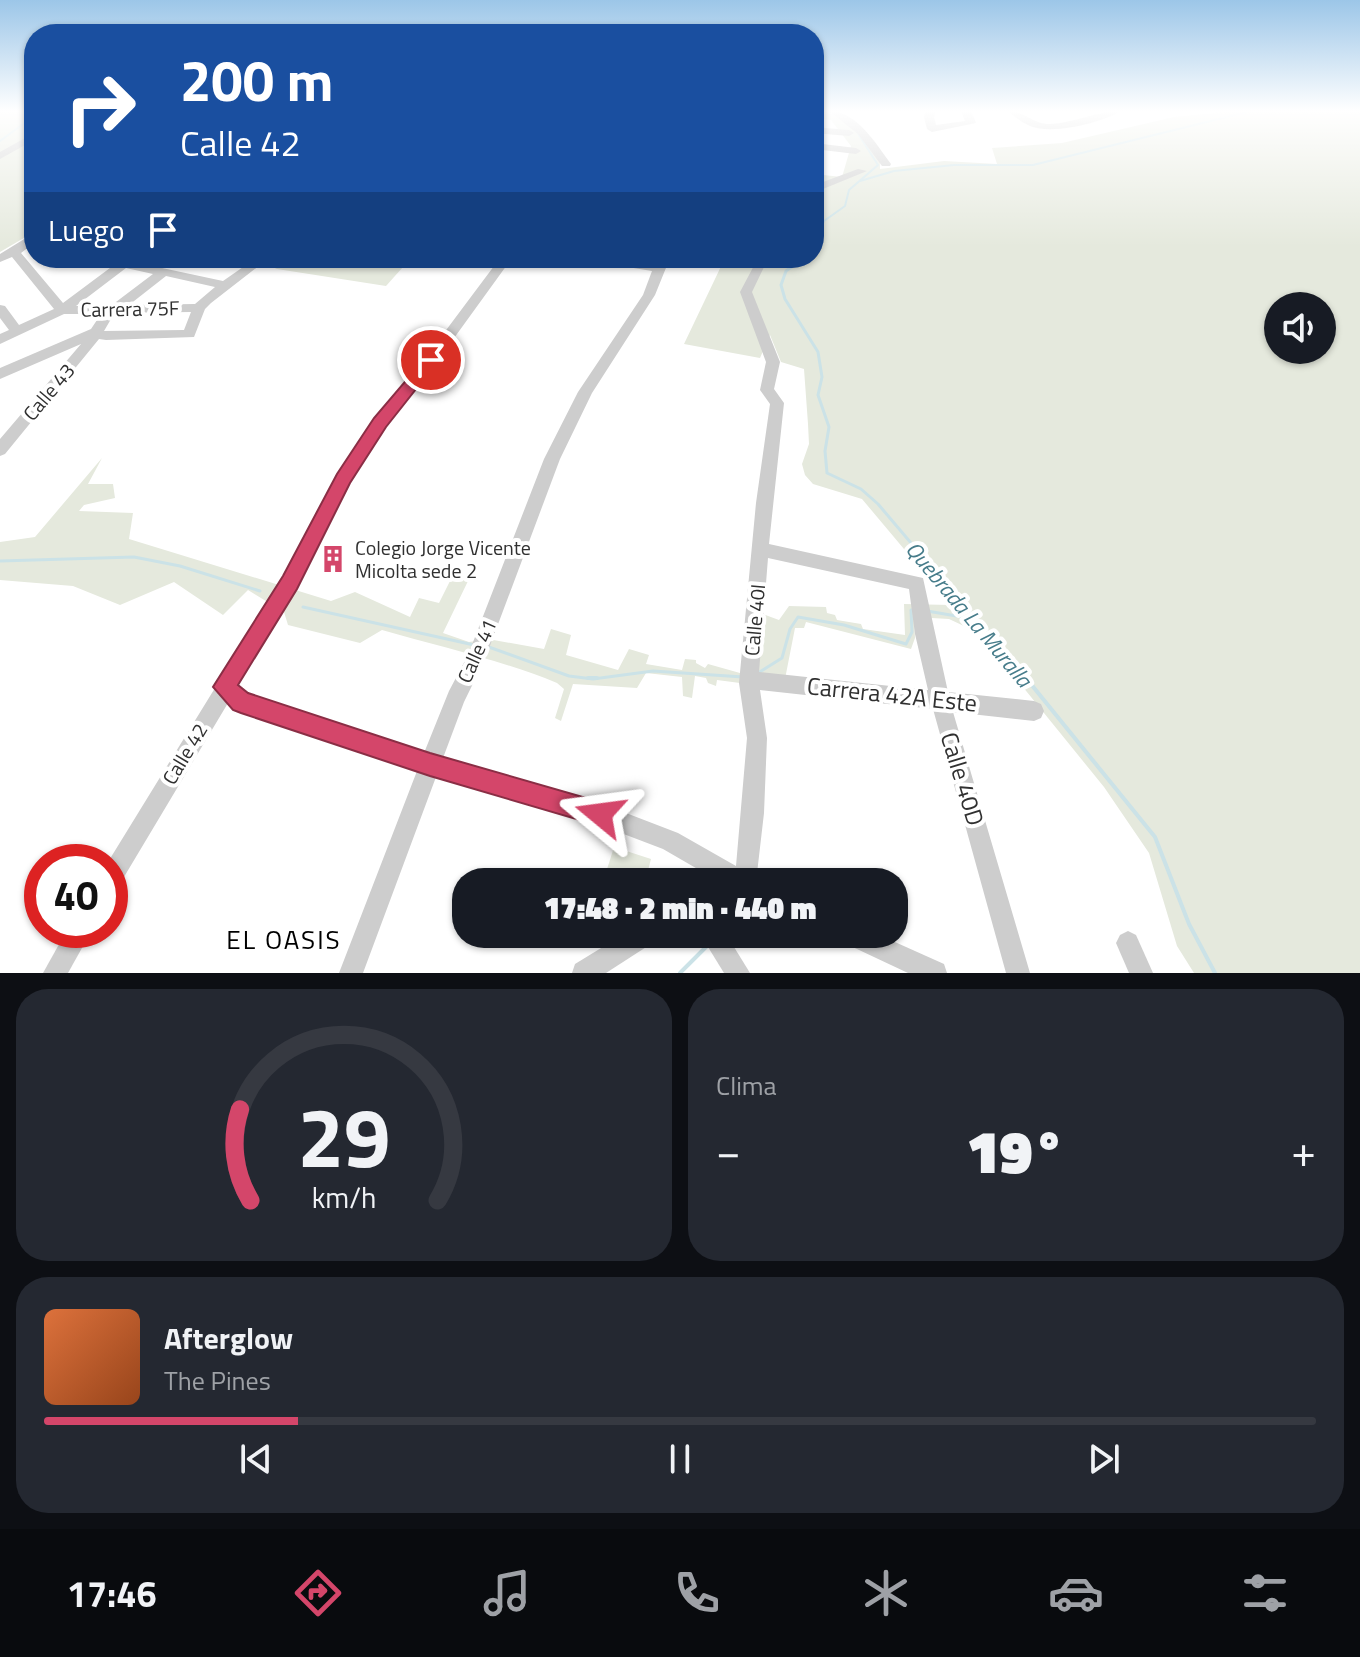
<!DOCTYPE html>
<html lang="es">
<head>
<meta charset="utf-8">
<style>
	:root { --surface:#171b24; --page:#242831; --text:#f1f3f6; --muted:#9ea1a6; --line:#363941; --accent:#d4466a }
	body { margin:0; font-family:"Titillium Web",sans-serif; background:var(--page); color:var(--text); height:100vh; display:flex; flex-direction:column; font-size:30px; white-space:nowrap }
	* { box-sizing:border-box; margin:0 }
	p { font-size:26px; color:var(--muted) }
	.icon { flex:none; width:44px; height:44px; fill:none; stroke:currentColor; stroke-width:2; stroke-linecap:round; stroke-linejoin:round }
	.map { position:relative; height:973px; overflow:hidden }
	.panel { display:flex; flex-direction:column; gap:16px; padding:16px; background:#0d0f14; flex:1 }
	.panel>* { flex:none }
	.guide { position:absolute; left:24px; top:24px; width:800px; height:244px; border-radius:32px; box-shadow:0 2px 6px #0004; background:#1a4fa0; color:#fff; overflow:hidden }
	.fabs { position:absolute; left:1264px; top:292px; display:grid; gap:16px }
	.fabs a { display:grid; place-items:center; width:72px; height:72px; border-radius:50%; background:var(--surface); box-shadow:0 2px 6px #0004; font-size:40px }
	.speed { position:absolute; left:24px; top:844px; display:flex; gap:16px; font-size:40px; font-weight:700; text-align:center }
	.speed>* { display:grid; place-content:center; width:104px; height:104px; border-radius:50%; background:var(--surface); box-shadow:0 2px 6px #0004; line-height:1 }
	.speed .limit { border:12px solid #d22; background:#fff; color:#111 }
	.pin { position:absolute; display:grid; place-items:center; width:68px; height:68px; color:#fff; margin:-34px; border:4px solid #fff; border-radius:50%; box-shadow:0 2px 8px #0007 }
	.me { position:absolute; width:88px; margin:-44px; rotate:286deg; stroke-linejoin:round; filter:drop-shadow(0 0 6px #0008) }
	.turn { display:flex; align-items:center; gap:28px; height:168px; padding:0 24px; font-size:36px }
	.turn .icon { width:104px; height:104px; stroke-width:2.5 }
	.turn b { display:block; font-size:56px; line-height:68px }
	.then { display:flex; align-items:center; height:76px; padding:0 24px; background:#0003; gap:16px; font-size:30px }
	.big { font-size:60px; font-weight:800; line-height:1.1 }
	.panel .card { flex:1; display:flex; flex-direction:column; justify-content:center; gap:12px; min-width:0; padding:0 28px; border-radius:32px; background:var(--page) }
	.panel .dial { align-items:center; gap:0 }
	.dial svg { height:208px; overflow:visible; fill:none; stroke:var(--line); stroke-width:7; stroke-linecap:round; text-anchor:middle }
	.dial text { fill:var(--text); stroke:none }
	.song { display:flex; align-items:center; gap:24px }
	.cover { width:96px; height:96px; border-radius:12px; background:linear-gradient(135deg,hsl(20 70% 55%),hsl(20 70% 35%)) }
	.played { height:8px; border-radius:4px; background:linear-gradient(90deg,var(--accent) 20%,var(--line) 20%) }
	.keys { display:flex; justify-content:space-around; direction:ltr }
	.heat { display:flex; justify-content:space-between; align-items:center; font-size:44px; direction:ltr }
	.panel .tiles { flex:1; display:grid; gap:16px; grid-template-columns:1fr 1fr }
	.card:last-child { grid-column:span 2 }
	.trip { position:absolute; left:452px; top:868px; width:456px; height:80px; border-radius:32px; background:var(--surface); box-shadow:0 2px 6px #0004; font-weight:800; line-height:80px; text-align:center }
	.menu { display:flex; height:128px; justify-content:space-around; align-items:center; background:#090b0e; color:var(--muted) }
	.menu .icon { width:56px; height:56px }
	.menu .current { color:var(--accent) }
	.menu b { font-size:36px; color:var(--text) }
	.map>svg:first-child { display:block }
</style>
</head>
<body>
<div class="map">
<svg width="1360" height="973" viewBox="0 0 1360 973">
	<rect width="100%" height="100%" fill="#fff"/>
	<g fill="#e5e9dd" fill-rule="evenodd">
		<polygon points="0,111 34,111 34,232 0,252"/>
		<path d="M 814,111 C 847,111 862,138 880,162 L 880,169 L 944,161 L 997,164 L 992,148 L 1062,143 L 1174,117 L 1234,111 L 1360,111 L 1360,973 L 1194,973 L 1177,946 L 1149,853 L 1104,787 L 979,633 L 949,619 L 914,617 L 915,638 L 911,649 L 806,622 L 804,628 L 795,628 L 785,679 L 740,683 L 717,680 L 716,686 L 708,683 L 706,678 L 695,676 L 692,698 L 683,696 L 682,677 L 646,673 L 637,688 L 573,684 L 561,721 L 555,718 L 564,689 L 557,683 C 501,660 441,647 382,630 L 360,643 L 288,625 L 284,612 L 248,590 L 223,615 L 174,582 L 120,605 L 73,586 L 0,580 L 0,542 L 35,537 L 102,458 L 88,484 L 113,484 L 115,498 L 84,505 L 79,511 L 133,513 L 129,539 L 331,601 L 355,592 L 410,617 L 419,598 L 439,603 L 452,577 L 468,581 L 443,633 L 469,642 L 488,639 L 544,649 L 551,629 L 571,635 L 566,655 L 618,670 L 629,649 L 649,655 L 646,664 L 682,670 L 685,659 L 696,660 L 696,663 L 705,668 L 708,664 L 740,673 L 760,613 L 779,620 L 789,606 L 826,607 L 827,613 L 835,615 L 837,620 L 861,624 L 863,629 L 905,635 L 904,604 L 951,605 L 862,499 L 813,484 L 805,475 L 802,464 L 809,444 L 808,424 L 804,369 L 781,362 L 770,335 L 760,358 L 684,344 L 725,258 L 814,258 L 814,174 L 842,177 L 851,146 L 831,120 L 814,118 ZM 1278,306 L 1322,306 L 1322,350 L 1278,350 Z"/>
		<polygon points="267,258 411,258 386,286 277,269 261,262"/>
		<polygon points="614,847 651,859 645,882 603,882"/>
	</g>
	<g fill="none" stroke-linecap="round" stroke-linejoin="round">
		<g stroke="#cbe2e7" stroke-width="2">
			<polyline points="0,141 34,116"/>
			<polyline points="860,181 894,171 954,165 1033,165 1251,111"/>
			<polyline points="814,248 824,221 845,206 849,190 878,165 857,132"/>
			<polyline points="801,260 804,258"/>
		</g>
		<g stroke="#cbe2e7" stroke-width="3">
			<polyline points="804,258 786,271 781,285 785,299 818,352 822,377 818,395 829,427 825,451 827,473 861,489 878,504 1027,680"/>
			<polyline points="0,561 134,557 180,566 260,591"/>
			<polyline points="303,607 474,645"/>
			<polyline points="927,611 974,619"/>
			<polyline points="486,646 569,676 593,679 653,671 743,677"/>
			<polyline points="758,673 782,658 790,629 798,617 844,625 906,644 912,632 911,610 915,610"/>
		</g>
		<g stroke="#cbe2e7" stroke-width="4">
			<polyline points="588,678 597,678"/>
			<polyline points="1026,678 1155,837 1189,924 1215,973"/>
			<polyline points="680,973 708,945"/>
		</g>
		<g fill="#cdcdcd" fill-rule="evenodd">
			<path d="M 829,111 C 857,111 876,144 891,164 L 890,166 L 882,166 L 858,134 Z"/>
			<polygon points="926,111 936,111 934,117 936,125 965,121 961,111 971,111 976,123 932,132 927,129 924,117"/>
			<path d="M 1007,111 C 1027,111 1031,124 1050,124 C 1074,123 1097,111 1121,111 C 1101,123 1050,136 1028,125 C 1021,122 1013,115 1007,111 Z"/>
			<polygon points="814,127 849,130 854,133 849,136 814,133"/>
			<polygon points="34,133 34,140 0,159 0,152"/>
			<polygon points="814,143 856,148 861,151 856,154 814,149"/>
			<polygon points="858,169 867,171 823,189 818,198 814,199 815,185"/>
			<path d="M 34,233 L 34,243 L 21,253 L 63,303 L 114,265 L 93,258 L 137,258 L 134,262 L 223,281 L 246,265 L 227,258 L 269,258 L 211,303 L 205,309 L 194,337 L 106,340 L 99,339 L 5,454 L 0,456 L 0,439 L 81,344 L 0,379 L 0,368 L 91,329 L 101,314 L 64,314 L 0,344 L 0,334 L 9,330 L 0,318 L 0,305 L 5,306 L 19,325 L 54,309 L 12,257 L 0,262 L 0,254 ZM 126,268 L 153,274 L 112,305 L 76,306 ZM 166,276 L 215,287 L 195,304 L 129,305 ZM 191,312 L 184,330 L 104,331 L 111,319 L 118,313 Z"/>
			<path d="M 500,258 L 512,258 L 436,363 L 385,426 L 349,483 L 296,587 L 237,686 L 247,695 L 424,753 L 449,691 L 468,655 L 544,459 L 578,392 L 643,295 L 652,271 L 597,262 L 591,258 L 618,258 L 655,264 L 658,258 L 670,258 L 655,295 L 592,393 L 560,459 L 485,659 L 464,702 L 443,758 L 600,803 L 678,833 L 736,866 L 747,738 L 739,683 L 756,503 L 770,404 L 760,390 L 766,362 L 740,292 L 758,258 L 771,258 L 764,267 L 752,292 L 780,362 L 774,389 L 784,403 L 769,544 L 923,578 L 948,692 L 1034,701 L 1041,704 L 1044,711 L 1041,718 L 1034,721 L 953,712 L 1030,973 L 1006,973 L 933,709 L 760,690 L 767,738 L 764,813 L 756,882 L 720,882 L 663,849 L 600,825 L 436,777 L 363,973 L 339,973 L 417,771 L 241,711 L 228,703 L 118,887 L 110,890 L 110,862 L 108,862 L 215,688 L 217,680 L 220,679 L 284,577 L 337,475 L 375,418 L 426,357 ZM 768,558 L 909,589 L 915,634 L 928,690 L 759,672 Z"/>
			<polygon points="67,930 92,930 68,973 43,973"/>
			<polygon points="1128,931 1136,935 1153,973 1129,973 1116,943 1120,935"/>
			<polygon points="624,934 658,934 654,942 606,973 572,973 575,964"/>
			<polygon points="700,934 726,934 750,973 724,973"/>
			<polygon points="838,934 877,934 944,964 947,973 908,973 842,942"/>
		</g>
	</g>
	<linearGradient id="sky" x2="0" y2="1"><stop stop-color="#9cc6e8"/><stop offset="0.45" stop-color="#fff"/><stop offset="1" stop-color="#fff" stop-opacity="0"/></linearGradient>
	<rect width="1360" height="247" fill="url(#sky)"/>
	<polygon fill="#d4466a" stroke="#8a2e45" stroke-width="2" points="431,355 439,360 386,427 350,483 297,589 238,685 248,693 430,753 600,802 609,805 612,814 609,823 600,826 430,776 241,713 233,710 213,687 283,576 337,474 374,418 426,357"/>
	<defs>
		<g id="building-bare" transform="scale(2.16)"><path d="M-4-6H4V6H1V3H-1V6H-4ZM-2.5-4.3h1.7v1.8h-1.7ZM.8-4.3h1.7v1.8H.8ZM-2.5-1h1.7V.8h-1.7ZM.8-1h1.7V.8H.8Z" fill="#d4466a" stroke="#fff" stroke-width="2.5" paint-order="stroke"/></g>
	</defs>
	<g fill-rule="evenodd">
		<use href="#building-bare" x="333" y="559"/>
	</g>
	<g text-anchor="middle" stroke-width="8" stroke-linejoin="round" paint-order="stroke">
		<g font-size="20" fill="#303030" stroke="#fff">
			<text transform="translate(130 309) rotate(-1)" y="7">Carrera 75F</text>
			<text transform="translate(49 392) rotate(-50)" y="7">Calle 43</text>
			<text transform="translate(755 620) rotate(-85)" y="7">Calle 40I</text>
			<text transform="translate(477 651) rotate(-66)" y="7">Calle 41</text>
			<text transform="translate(185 754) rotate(-59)" y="7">Calle 42</text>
		</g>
		<g font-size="20" fill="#303030" stroke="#fff" text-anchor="start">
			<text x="355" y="555">Colegio Jorge Vicente<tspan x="355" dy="23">Micolta sede 2</tspan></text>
		</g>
		<g font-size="22" font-style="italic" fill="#467c8a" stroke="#fff">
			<text transform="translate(969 614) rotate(50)" y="8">Quebrada La Muralla</text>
		</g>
		<g font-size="24" fill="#303030" stroke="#fff">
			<text transform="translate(892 695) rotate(6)" y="8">Carrera 42A Este</text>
			<text transform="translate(962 779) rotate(73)" y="8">Calle 40D</text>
		</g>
		<g font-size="26" letter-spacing="2" fill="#000" stroke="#fff">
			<text x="284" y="949">EL OASIS</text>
		</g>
	</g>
</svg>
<div class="fabs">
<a><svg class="icon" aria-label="sound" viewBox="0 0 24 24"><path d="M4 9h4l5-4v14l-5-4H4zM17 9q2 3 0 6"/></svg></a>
</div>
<div class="speed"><div class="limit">40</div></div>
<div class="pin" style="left:431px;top:360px;background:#d93025"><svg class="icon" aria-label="arrive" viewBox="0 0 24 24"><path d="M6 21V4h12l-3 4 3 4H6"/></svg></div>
<svg class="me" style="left:600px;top:814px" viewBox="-20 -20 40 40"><path d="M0-17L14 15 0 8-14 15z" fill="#d4466a" stroke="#fff" stroke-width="4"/></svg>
<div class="trip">17:48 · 2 min · 440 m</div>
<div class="guide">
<div class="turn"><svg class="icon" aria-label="right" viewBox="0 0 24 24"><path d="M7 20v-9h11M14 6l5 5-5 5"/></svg><div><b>200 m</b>Calle 42</div></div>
<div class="then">Luego<svg class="icon" aria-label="arrive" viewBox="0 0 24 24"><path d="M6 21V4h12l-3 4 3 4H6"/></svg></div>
</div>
</div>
<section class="panel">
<div class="tiles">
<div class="card dial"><svg viewBox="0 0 100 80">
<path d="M14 69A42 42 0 1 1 86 69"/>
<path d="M14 69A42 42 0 0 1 10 34" stroke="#d4466a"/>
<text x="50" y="56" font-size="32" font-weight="700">29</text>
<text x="50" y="72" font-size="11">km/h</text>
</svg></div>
<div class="card"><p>Clima</p>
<div class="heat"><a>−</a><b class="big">19°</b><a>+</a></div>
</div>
<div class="card">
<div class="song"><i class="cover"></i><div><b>Afterglow</b><p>The Pines</p></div></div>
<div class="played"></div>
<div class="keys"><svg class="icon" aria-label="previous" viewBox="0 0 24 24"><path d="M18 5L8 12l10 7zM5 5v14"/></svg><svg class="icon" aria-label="pause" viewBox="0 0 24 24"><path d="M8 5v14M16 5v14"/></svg><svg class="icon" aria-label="next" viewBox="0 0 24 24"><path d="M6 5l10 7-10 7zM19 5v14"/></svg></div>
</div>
</div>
</section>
<nav class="menu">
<b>17:46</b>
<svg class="icon current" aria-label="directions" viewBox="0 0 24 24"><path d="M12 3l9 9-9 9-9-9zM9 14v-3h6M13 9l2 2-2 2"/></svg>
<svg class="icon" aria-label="music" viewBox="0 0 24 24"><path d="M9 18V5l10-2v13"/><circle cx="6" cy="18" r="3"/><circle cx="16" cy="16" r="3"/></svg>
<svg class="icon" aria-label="phone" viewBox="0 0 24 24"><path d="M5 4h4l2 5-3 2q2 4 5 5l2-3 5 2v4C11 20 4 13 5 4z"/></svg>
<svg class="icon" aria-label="climate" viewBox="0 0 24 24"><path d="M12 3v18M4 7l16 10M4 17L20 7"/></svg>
<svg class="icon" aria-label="car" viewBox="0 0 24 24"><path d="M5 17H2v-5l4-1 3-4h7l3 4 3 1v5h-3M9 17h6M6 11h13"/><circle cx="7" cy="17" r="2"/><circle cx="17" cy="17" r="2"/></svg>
<svg class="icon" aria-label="filters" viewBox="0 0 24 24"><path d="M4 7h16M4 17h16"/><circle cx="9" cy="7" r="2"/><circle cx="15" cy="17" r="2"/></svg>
</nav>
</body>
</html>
